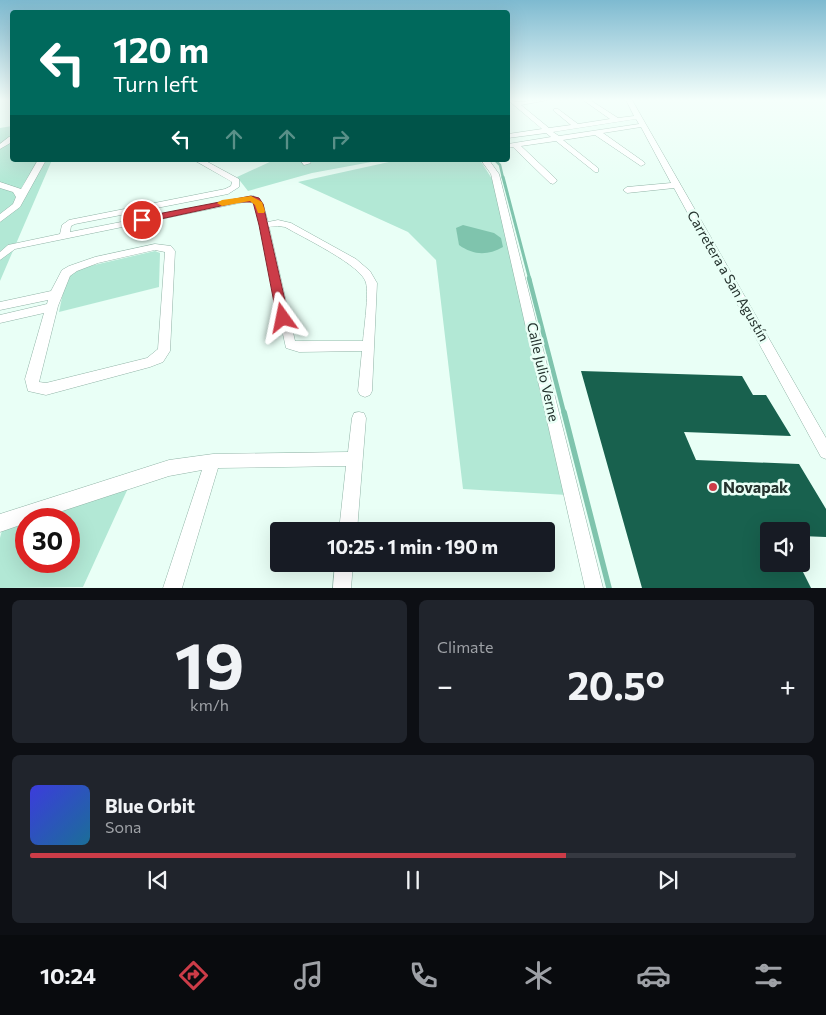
<!DOCTYPE html>
<html lang="en">
<head>
<meta charset="utf-8">
<style>
	:root { --surface:#171b24; --page:#20242c; --text:#f1f3f6; --muted:#9ea1a6; --line:#363941; --accent:#cc3c48 }
	body { margin:0; font-family:Commissioner,sans-serif; background:var(--page); color:var(--text); height:100vh; display:flex; flex-direction:column; font-size:19px; white-space:nowrap }
	* { box-sizing:border-box; margin:0 }
	p { font-size:16px; color:var(--muted) }
	.icon { flex:none; width:28px; height:28px; fill:none; stroke:currentColor; stroke-width:2; stroke-linecap:round; stroke-linejoin:round }
	.map { position:relative; height:588px; overflow:hidden }
	.details { display:flex; flex-direction:column; gap:12px; padding:12px; background:#0d0f14; flex:1 }
	.details>* { flex:none }
	.hud { position:absolute; left:10px; top:10px; width:500px; height:152px; border-radius:5px; box-shadow:0 5px 20px #0002; background:#00695c; color:#fff; overflow:hidden }
	.tools { position:absolute; left:760px; top:522px; display:grid; gap:10px }
	.tools a { display:grid; place-items:center; width:50px; height:50px; border-radius:5px; background:var(--surface); box-shadow:0 5px 20px #0002; font-size:25px }
	.speed { position:absolute; left:15px; top:508px; display:flex; gap:10px; font-size:25px; font-weight:700; text-align:center }
	.speed>* { display:grid; place-content:center; width:65px; height:65px; border-radius:50%; background:var(--surface); box-shadow:0 5px 20px #0002; line-height:1 }
	.speed .limit { border:8px solid #d22; background:#fff; color:#111 }
	.pin { position:absolute; display:grid; place-items:center; width:42px; height:42px; color:#fff; margin:-21px; border:2px solid #fff; border-radius:50%; box-shadow:0 1px 5px #0007 }
	.me { position:absolute; width:55px; margin:-28px; rotate:348deg; stroke-linejoin:round; filter:drop-shadow(0 0 4px #0008) }
	.turn { display:flex; align-items:center; gap:18px; height:105px; padding:0 20px; font-size:22px }
	.turn .icon { width:65px; height:65px; stroke-width:2.5 }
	.turn b { display:block; font-size:35px; line-height:42px }
	.lanes { display:flex; align-items:center; height:48px; padding:0 20px; background:#0003; justify-content:center; gap:25px; direction:ltr }
	.lanes .off { opacity:.35 }
	.big { font-size:38px; font-weight:700; line-height:1.1 }
	.details .widget { flex:1; display:flex; flex-direction:column; justify-content:center; gap:8px; min-width:0; padding:0 18px; border-radius:8px; background:var(--page) }
	.details .dial { align-items:center; gap:0 }
	.dial b { font-size:65px; line-height:1 }
	.song { display:flex; align-items:center; gap:15px }
	.cover { width:60px; height:60px; border-radius:8px; background:linear-gradient(135deg,hsl(240 70% 55%),hsl(200 70% 35%)) }
	.played { height:5px; border-radius:2px; background:linear-gradient(90deg,var(--accent) 70%,var(--line) 70%) }
	.keys { display:flex; justify-content:space-around; direction:ltr }
	.heat { display:flex; justify-content:space-between; align-items:center; font-size:28px; direction:ltr }
	.details .tiles { flex:1; display:grid; gap:12px; grid-template-columns:1fr 1fr }
	.widget:last-child { grid-column:span 2 }
	.trip { position:absolute; left:270px; top:522px; width:285px; height:50px; border-radius:5px; background:var(--surface); box-shadow:0 5px 20px #0002; font-weight:700; line-height:50px; text-align:center }
	.dock { display:flex; height:80px; justify-content:space-around; align-items:center; background:#090b0e; color:var(--muted) }
	.dock .icon { width:35px; height:35px }
	.dock .current { color:var(--accent) }
	.dock b { font-size:22px; color:var(--text) }
	.map>svg:first-child { display:block }
</style>
</head>
<body>
<div class="map">
<svg width="826" height="588" viewBox="0 0 826 588">
	<rect width="100%" height="100%" fill="#e9fff6"/>
	<g fill="#b2e8d5">
		<polygon points="12,126 12,160 52,160 0,281 0,128"/>
		<polygon points="274,160 382,160 312,173 248,191 237,177"/>
		<polygon points="398,160 480,160 492,179 567,495 463,489 436,260 408,232 298,182"/>
		<polygon points="155,251 160,253 159,287 59,312 66,278 77,269"/>
		<polygon points="129,486 83,587 0,588 0,538 2,530 26,522 26,561 69,561 69,519 35,519"/>
	</g>
	<path fill="#7fc4ad" d="M 463,225 L 494,233 L 501,238 L 503,247 C 487,256 473,255 459,245 L 456,228 Z"/>
	<g fill="none" stroke-linecap="round" stroke-linejoin="round">
		<polyline stroke="#7fc4ad" stroke-width="2.5" points="495,160 500,165 503,178"/>
		<polyline stroke="#7fc4ad" stroke-width="3" points="503,177 530,280"/>
		<polyline stroke="#7fc4ad" stroke-width="4.5" points="529,278 564,413"/>
		<polyline stroke="#7fc4ad" stroke-width="5.5" points="564,412 609,588"/>
	</g>
	<polygon fill="#18614e" points="581,371 742,376 753,395 766,395 791,436 684,432 696,460 799,464 826,509 826,537 801,536 801,531 769,531 769,564 799,564 811,588 642,588"/>
	<g fill="none" stroke-linecap="round" stroke-linejoin="round">
		<g stroke="#91b4a7" stroke-width="1">
			<g id="street">
				<path d="M 508,100 L 517,102 L 548,100 L 521,105 L 549,128 L 571,125 L 554,111 L 554,109 L 558,109 L 578,124 L 610,119 L 583,100 L 590,100 L 618,118 L 634,116 L 626,100 L 632,100 L 826,438 L 826,459 L 821,457 L 674,188 L 627,193 L 623,190 L 627,187 L 671,183 L 641,127 L 603,133 L 644,162 L 645,164 L 641,166 L 595,135 L 563,140 L 598,168 L 598,172 L 595,172 L 556,141 L 521,146 L 556,179 L 557,181 L 553,184 L 550,183 L 513,147 L 508,148 L 508,144 L 551,137 L 546,133 L 508,138 L 508,134 L 542,129 ZM 636,119 L 639,124 L 559,136 L 553,132 Z"/>
				<polygon points="9,137 12,137 12,142 0,149 0,144"/>
				<polygon points="38,160 46,160 20,207 0,222 0,214 13,204 16,197 13,192 0,188 0,182 21,189"/>
				<path d="M 194,160 L 204,160 L 239,179 L 239,187 L 228,194 L 75,224 L 71,226 L 70,232 L 254,196 L 263,204 L 268,222 L 278,220 L 291,223 L 356,259 L 370,271 L 377,283 L 372,391 L 370,395 L 365,397 L 360,395 L 358,391 L 362,351 L 299,352 L 286,348 L 255,205 L 249,201 L 15,249 L 0,260 L 0,252 L 8,245 L 60,234 L 62,225 L 69,220 L 225,189 L 231,186 L 232,182 ZM 278,226 L 285,227 C 302,237 363,266 366,283 C 369,294 364,328 363,341 L 295,341 L 269,227 Z"/>
				<polygon points="300,160 308,160 311,163 304,165"/>
				<polygon points="481,160 489,160 499,174 603,588 585,588 491,174"/>
				<path d="M 155,244 L 171,246 L 175,251 L 170,351 L 163,362 L 150,367 L 46,395 L 28,391 L 25,379 L 44,313 L 0,323 L 0,315 L 47,304 L 48,300 L 0,310 L 0,302 L 51,291 L 62,270 L 69,266 L 95,257 ZM 155,250 L 165,252 L 158,349 L 147,358 L 46,383 L 39,382 L 58,306 L 70,276 L 77,271 L 98,263 Z"/>
				<polygon points="359,412 364,413 366,418 357,531 339,531 346,466 218,468 182,588 163,588 202,470 169,476 38,519 26,519 26,523 0,532 0,514 169,460 213,454 348,452 352,418 354,413"/>
				<polygon points="335,564 353,564 351,588 333,588"/>
			</g>
		</g>
		<use href="#street" fill="#fff" fill-rule="evenodd"/>
	</g>
	<linearGradient id="sky" x2="0" y2="1"><stop stop-color="#7ebad0"/><stop offset="0.55" stop-color="#f5fffb"/><stop offset="1" stop-color="#f5fffb" stop-opacity="0"/></linearGradient>
	<rect width="826" height="182" fill="url(#sky)"/>
	<polygon fill="#cc3c48" stroke="#85272f" points="251,196 259,198 263,204 289,318 283,322 277,318 259,225 253,202 239,202 142,223 137,220 142,217"/>
	<polygon fill="#f59e0b" points="251,196 262,202 265,211 264,213 258,213 255,205 250,201 222,206 217,203 222,200"/>
	<circle fill="#cc3c48" stroke="#e9fff6" stroke-width="2" cx="713" cy="487" r="5"/>
	<g text-anchor="middle" stroke-width="5" stroke-linejoin="round" paint-order="stroke">
		<g font-size="14" fill="#25332e" stroke="#e9fff6">
			<text transform="translate(728 276) rotate(60)" y="5">Carretera a San Agustín</text>
			<text transform="translate(543 372) rotate(77)" y="5">Calle Julio Verne</text>
		</g>
		<g font-size="16" font-weight="bold" fill="#25332e" stroke="#e9fff6" text-anchor="start">
			<text x="723" y="493">Novapak</text>
		</g>
	</g>
</svg>
<div class="tools">
<a><svg class="icon" aria-label="sound" viewBox="0 0 24 24"><path d="M4 9h4l5-4v14l-5-4H4zM17 9q2 3 0 6"/></svg></a>
</div>
<div class="speed"><div class="limit">30</div></div>
<div class="pin" style="left:142px;top:220px;background:#d93025"><svg class="icon" aria-label="arrive" viewBox="0 0 24 24"><path d="M6 21V4h12l-3 4 3 4H6"/></svg></div>
<svg class="me" style="left:283px;top:318px" viewBox="-20 -20 40 40"><path d="M0-17L14 15 0 8-14 15z" fill="#cc3c48" stroke="#fff" stroke-width="4"/></svg>
<div class="trip">10:25 · 1 min · 190 m</div>
<div class="hud">
<div class="turn"><svg class="icon" aria-label="left" viewBox="0 0 24 24"><path d="M17 20v-9H6M10 6l-5 5 5 5"/></svg><div><b>120 m</b>Turn left</div></div>
<div class="lanes"><svg class="icon" aria-label="left" viewBox="0 0 24 24"><path d="M17 20v-9H6M10 6l-5 5 5 5"/></svg><svg class="icon off" aria-label="ahead" viewBox="0 0 24 24"><path d="M12 20V5M6 11l6-6 6 6"/></svg><svg class="icon off" aria-label="ahead" viewBox="0 0 24 24"><path d="M12 20V5M6 11l6-6 6 6"/></svg><svg class="icon off" aria-label="right" viewBox="0 0 24 24"><path d="M7 20v-9h11M14 6l5 5-5 5"/></svg></div>
</div>
</div>
<section class="details">
<div class="tiles">
<div class="widget dial"><b>19</b><p>km/h</p></div>
<div class="widget"><p>Climate</p>
<div class="heat"><a>−</a><b class="big">20.5°</b><a>+</a></div>
</div>
<div class="widget">
<div class="song"><i class="cover"></i><div><b>Blue Orbit</b><p>Sona</p></div></div>
<div class="played"></div>
<div class="keys"><svg class="icon" aria-label="previous" viewBox="0 0 24 24"><path d="M18 5L8 12l10 7zM5 5v14"/></svg><svg class="icon" aria-label="pause" viewBox="0 0 24 24"><path d="M8 5v14M16 5v14"/></svg><svg class="icon" aria-label="next" viewBox="0 0 24 24"><path d="M6 5l10 7-10 7zM19 5v14"/></svg></div>
</div>
</div>
</section>
<nav class="dock">
<b>10:24</b>
<svg class="icon current" aria-label="directions" viewBox="0 0 24 24"><path d="M12 3l9 9-9 9-9-9zM9 14v-3h6M13 9l2 2-2 2"/></svg>
<svg class="icon" aria-label="music" viewBox="0 0 24 24"><path d="M9 18V5l10-2v13"/><circle cx="6" cy="18" r="3"/><circle cx="16" cy="16" r="3"/></svg>
<svg class="icon" aria-label="phone" viewBox="0 0 24 24"><path d="M5 4h4l2 5-3 2q2 4 5 5l2-3 5 2v4C11 20 4 13 5 4z"/></svg>
<svg class="icon" aria-label="climate" viewBox="0 0 24 24"><path d="M12 3v18M4 7l16 10M4 17L20 7"/></svg>
<svg class="icon" aria-label="car" viewBox="0 0 24 24"><path d="M5 17H2v-5l4-1 3-4h7l3 4 3 1v5h-3M9 17h6M6 11h13"/><circle cx="7" cy="17" r="2"/><circle cx="17" cy="17" r="2"/></svg>
<svg class="icon" aria-label="filters" viewBox="0 0 24 24"><path d="M4 7h16M4 17h16"/><circle cx="9" cy="7" r="2"/><circle cx="15" cy="17" r="2"/></svg>
</nav>
</body>
</html>
